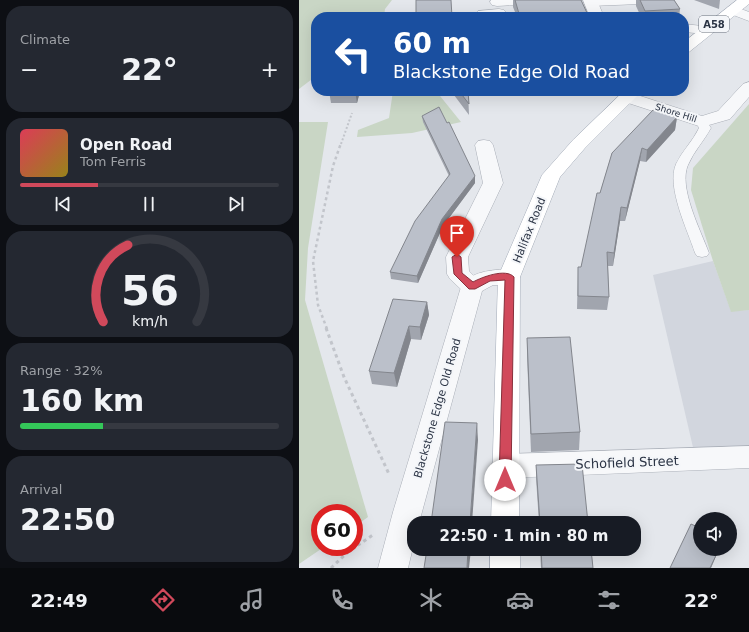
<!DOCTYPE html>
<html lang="en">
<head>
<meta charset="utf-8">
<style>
	:root { --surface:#171b24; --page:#242831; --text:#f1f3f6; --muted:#9ea1a6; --line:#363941; --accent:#d1495b }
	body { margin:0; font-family:"DejaVu Sans",sans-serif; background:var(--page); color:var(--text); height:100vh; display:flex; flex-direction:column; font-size:15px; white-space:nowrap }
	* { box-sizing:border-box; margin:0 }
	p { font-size:13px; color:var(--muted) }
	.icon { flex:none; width:22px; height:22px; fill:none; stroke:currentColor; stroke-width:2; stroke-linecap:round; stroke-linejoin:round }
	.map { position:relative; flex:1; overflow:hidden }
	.panel { display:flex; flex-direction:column; gap:6px; padding:6px; background:#0d0f14; width:299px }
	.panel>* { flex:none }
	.top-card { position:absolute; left:12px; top:12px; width:378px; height:84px; border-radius:16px; box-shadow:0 4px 16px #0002; background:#1a4fa0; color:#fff; overflow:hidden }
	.fabs { position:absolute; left:394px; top:512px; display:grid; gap:8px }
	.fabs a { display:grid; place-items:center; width:44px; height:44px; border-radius:50%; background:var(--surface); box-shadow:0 4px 16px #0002; font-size:20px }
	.speed { position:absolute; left:12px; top:504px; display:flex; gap:8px; font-size:20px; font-weight:700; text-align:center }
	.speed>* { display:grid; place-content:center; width:52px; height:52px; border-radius:50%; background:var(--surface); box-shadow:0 4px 16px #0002; line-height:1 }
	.speed .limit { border:6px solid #d22; background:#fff; color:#111 }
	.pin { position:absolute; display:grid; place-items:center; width:34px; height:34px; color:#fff; margin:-41px -17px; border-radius:50% 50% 50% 0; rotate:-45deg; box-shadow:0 0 4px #0007 }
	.pin .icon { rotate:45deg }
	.me { position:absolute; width:44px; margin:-22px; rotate:0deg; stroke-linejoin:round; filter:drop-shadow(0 0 3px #0008) }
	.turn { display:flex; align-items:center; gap:14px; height:84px; padding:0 16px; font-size:18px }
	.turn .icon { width:52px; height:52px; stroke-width:2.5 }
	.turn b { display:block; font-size:28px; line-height:34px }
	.big { font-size:30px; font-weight:600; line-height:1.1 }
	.panel .card { flex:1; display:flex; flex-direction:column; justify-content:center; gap:6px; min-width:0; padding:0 14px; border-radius:16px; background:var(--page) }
	.panel .dial { align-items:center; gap:0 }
	.dial svg { height:104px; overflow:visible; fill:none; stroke:var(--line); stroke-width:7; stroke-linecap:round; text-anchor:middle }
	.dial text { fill:var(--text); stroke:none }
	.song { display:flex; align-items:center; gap:12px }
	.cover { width:48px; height:48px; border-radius:6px; background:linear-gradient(135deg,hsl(350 70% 55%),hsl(50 70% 35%)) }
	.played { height:4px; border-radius:2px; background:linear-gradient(90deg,var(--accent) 30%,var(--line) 30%) }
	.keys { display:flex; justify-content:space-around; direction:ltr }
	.heat { display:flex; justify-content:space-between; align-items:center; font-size:22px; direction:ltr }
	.charge { height:6px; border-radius:3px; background:linear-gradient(90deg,#34c759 32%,var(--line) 0) }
	.trip { position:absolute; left:108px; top:516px; width:234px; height:40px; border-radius:16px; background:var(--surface); box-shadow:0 4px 16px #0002; font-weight:600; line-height:40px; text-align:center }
	.tabs { display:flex; height:64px; justify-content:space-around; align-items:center; background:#090b0e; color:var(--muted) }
	.tabs .icon { width:28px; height:28px }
	.tabs .selected { color:var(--accent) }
	.tabs b { font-size:18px; color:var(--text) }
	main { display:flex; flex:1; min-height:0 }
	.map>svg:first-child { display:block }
</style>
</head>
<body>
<main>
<section class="panel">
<div class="card"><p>Climate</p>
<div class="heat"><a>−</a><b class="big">22°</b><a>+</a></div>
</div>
<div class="card">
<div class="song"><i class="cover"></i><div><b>Open Road</b><p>Tom Ferris</p></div></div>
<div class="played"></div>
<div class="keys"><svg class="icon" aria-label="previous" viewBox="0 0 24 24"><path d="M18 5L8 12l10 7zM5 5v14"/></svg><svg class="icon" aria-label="pause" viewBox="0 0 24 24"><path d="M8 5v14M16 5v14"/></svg><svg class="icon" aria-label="next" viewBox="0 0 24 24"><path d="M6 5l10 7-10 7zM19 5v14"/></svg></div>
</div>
<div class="card dial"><svg viewBox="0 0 100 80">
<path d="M14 69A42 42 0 1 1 86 69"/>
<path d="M14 69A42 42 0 0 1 33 10" stroke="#d1495b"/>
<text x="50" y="56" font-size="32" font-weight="700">56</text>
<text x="50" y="72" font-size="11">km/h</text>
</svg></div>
<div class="card"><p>Range · 32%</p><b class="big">160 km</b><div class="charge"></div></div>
<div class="card"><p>Arrival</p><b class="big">22:50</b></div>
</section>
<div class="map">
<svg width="450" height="568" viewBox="0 0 450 568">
	<rect width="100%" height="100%" fill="#e4e7ec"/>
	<polygon fill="#d2d6de" points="414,261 432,311 450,310 450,459 396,456 354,275"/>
	<g fill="#c9d6c5">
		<polygon points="0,0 93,0 86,9 85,17 17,17 17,76 0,89"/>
		<polygon points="94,91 137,91 162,122 113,133 58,137 59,130 90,118"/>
		<polygon points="450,104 450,310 432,312 414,261 392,190 394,168"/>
		<polygon points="0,122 29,122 9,248 6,300 69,517 55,527 55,513 21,513 21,547 25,547 0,564"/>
	</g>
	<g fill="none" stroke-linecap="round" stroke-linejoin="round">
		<g stroke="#a9aeb7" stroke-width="1">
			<g id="service">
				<polygon points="300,0 369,0 365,3 292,6 288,3 292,0"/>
				<path d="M 403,119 L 407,120 L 412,128 C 405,141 395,151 389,165 C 379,187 402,231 410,253 L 408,256 L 403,257 L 398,256 L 396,253 C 389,231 367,187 377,164 C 383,151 394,141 400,128 L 397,122 Z"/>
			</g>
		</g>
		<g stroke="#a9aeb7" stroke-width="1">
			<g id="minor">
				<polygon points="192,0 244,0 242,3 237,4 198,6 193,5 191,2"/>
				<polygon points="284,0 298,0 305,17 291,17"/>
				<polygon points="434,6 450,12 450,21 429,13 427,10 429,7"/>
				<polygon points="200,9 205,10 207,13 205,16 179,17 177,14 179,11"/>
				<polygon points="385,24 412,27 414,30 412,33 407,34 385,32"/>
				<polygon points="450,82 450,97 431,119 403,127 323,101 321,97 323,93 329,92 403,116 419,111 444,84"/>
				<polygon points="185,140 191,141 194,145 204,183 169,257 170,271 181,282 184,287 181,292 173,295 165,292 151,279 148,274 147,257 184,183 176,145 179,141"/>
				<polygon points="450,446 450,468 206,478 196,474 192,466 196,458 206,454"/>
			</g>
		</g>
		<g stroke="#a9aeb7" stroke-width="1">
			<path id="tertiary" d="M 210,269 L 218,272 L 221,277 L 218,282 L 210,285 L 194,285 L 183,291 L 120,523 L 115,523 L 115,543 L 109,568 L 79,568 L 94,512 L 162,287 C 171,271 193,270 210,269 Z"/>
		</g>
		<g stroke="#a3abb8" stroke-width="1">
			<g id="primary">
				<polygon points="438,0 450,0 450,4 390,52 385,54 385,42"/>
				<polygon points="325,91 343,91 286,148 261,177 221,277 220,523 192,523 199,277 243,175 274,140"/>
				<rect x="191" y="549" width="30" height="19"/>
			</g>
		</g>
		<polyline stroke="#c2c5cb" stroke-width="2" stroke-dasharray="2 2" stroke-linecap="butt" points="42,144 53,113"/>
		<polyline stroke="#c2c5cb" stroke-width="2.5" stroke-dasharray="3 3" stroke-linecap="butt" points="28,329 19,305 14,261 34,166 42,143"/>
		<g stroke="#c2c5cb" stroke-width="3" stroke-dasharray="3.5 3.5" stroke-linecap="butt">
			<polyline points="27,328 45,377 90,474"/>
			<polyline points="32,568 50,551 74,535"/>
		</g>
		<use href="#service" fill="#f7f8fa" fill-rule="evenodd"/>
		<use href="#minor" fill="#f7f8fa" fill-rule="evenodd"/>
		<use href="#tertiary" fill="#f7f8fa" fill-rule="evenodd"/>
		<use href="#primary" fill="#fff" fill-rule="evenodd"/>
	</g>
	<g fill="#a1a5ae">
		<polygon points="214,0 282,0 289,15 289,17 218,17 214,7"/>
		<polygon points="337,0 375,0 381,9 380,17 342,17 337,6"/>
		<polygon points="395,0 421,0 420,9"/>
		<polygon points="30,91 61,91 58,103 32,103"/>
		<polygon points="152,91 169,91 170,115"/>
		<polygon points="123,116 176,183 144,226 119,283 92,279 91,272 150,176 124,122"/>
		<polygon points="378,117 376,130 347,162 341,161 326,221 321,221 314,266 309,266 310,297 308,310 278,309 279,267 282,267 301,193 313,153"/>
		<polygon points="128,302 130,315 122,340 112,339 98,387 73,384 70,371"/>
		<polygon points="228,338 281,432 280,450 232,452 228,356"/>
		<polygon points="237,465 289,523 240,523 237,478"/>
		<polygon points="241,549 292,549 294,568 242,568"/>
	</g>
	<g fill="#83868d">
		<polygon points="56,91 61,91 58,103"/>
		<polygon points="378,117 376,130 347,162 348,150"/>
		<polygon points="343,148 341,161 326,221 328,208"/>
		<polygon points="176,176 176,183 144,226 119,283 118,276 143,219"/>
		<polygon points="322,207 321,221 314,266 315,253"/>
		<polygon points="128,302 130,315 122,340 121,327"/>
		<polygon points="110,326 112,339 98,387 95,373"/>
		<polygon points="178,423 179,440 173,523 171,523"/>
		<polygon points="169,549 172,549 170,568 168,568"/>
		<polygon points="420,549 412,568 411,568"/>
	</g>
	<g fill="#bbc0ca" stroke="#83868d">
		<polygon points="117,0 152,0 153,17 117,17"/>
		<polygon points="216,0 282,0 289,15 243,17 221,17"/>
		<polygon points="341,0 375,0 381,9 346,11"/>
		<polygon points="160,91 169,91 170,104"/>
		<polygon points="140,107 148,123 150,122 176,176 143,219 118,276 91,272 116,221 151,174 123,116"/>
		<polygon points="354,110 378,117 348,150 343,148 328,208 322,207 315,253 308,252 310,297 279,296 279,267 282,267 298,193 301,193 313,153"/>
		<polygon points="94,299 128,302 121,327 110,326 95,373 70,371"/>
		<polygon points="271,337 281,432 232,434 228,338"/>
		<polygon points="146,422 178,423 171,523 132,523"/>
		<polygon points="283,464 289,523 241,523 237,465"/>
		<polygon points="392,524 401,528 401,549 420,549 411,568 371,568"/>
		<polygon points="128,549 169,549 168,568 125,568"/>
		<polygon points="242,549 292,549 294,568 243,568"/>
	</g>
	<path fill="#d1495b" stroke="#882f3b" d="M 158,254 L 162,257 L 163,273 L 174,282 C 183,277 207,268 215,277 L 212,480 L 210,484 L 206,485 L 202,484 L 200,480 L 206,280 L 191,281 L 176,289 L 170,289 L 155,274 L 153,257 Z"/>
	<g text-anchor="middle" stroke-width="4" stroke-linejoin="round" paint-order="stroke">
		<g font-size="9" fill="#2b3445" stroke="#f4f6f9">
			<text transform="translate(377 113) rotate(18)" y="3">Shore Hill</text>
		</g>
		<rect fill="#f4f6f9" stroke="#676e7b" stroke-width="1" x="400" y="16" width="30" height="16" rx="3"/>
		<g font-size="10" font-weight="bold" fill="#2b3445">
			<text x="415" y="28">A58</text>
		</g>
		<g font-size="11" fill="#2b3445" stroke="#f4f6f9">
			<text transform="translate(230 230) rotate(-68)" y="4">Halifax Road</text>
			<text transform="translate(138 408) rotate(-74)" y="4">Blackstone Edge Old Road</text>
		</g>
		<g font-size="13" fill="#2b3445" stroke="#f4f6f9">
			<text transform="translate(328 462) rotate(-2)" y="5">Schofield Street</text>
		</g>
	</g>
</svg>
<div class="fabs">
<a><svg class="icon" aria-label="sound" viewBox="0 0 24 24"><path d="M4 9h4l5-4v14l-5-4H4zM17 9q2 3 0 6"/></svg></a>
</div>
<div class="speed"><div class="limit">60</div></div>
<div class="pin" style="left:158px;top:257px;background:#d93025"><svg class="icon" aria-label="arrive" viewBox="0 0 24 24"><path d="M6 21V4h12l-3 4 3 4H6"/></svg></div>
<svg class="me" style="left:206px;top:480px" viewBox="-20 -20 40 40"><circle r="19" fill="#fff"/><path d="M0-13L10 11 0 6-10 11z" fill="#d1495b"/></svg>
<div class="trip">22:50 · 1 min · 80 m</div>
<div class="top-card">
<div class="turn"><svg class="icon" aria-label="left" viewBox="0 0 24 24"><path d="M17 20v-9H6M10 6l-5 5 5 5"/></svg><div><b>60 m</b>Blackstone Edge Old Road</div></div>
</div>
</div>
</main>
<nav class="tabs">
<b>22:49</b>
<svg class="icon selected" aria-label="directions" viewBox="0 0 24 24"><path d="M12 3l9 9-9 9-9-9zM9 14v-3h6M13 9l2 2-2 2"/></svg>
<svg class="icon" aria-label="music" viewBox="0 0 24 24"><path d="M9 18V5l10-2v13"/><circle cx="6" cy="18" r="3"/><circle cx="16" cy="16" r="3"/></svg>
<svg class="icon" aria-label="phone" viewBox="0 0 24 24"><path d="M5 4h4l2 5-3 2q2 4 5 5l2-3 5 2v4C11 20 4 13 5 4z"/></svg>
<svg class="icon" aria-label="climate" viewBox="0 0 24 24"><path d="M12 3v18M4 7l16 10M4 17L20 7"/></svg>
<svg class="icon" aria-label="car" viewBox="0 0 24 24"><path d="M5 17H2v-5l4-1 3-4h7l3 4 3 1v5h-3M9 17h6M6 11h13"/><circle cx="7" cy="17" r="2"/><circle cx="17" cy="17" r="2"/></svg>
<svg class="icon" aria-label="filters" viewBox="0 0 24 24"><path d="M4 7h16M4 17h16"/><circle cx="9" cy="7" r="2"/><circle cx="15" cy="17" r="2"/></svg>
<b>22°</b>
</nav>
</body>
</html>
